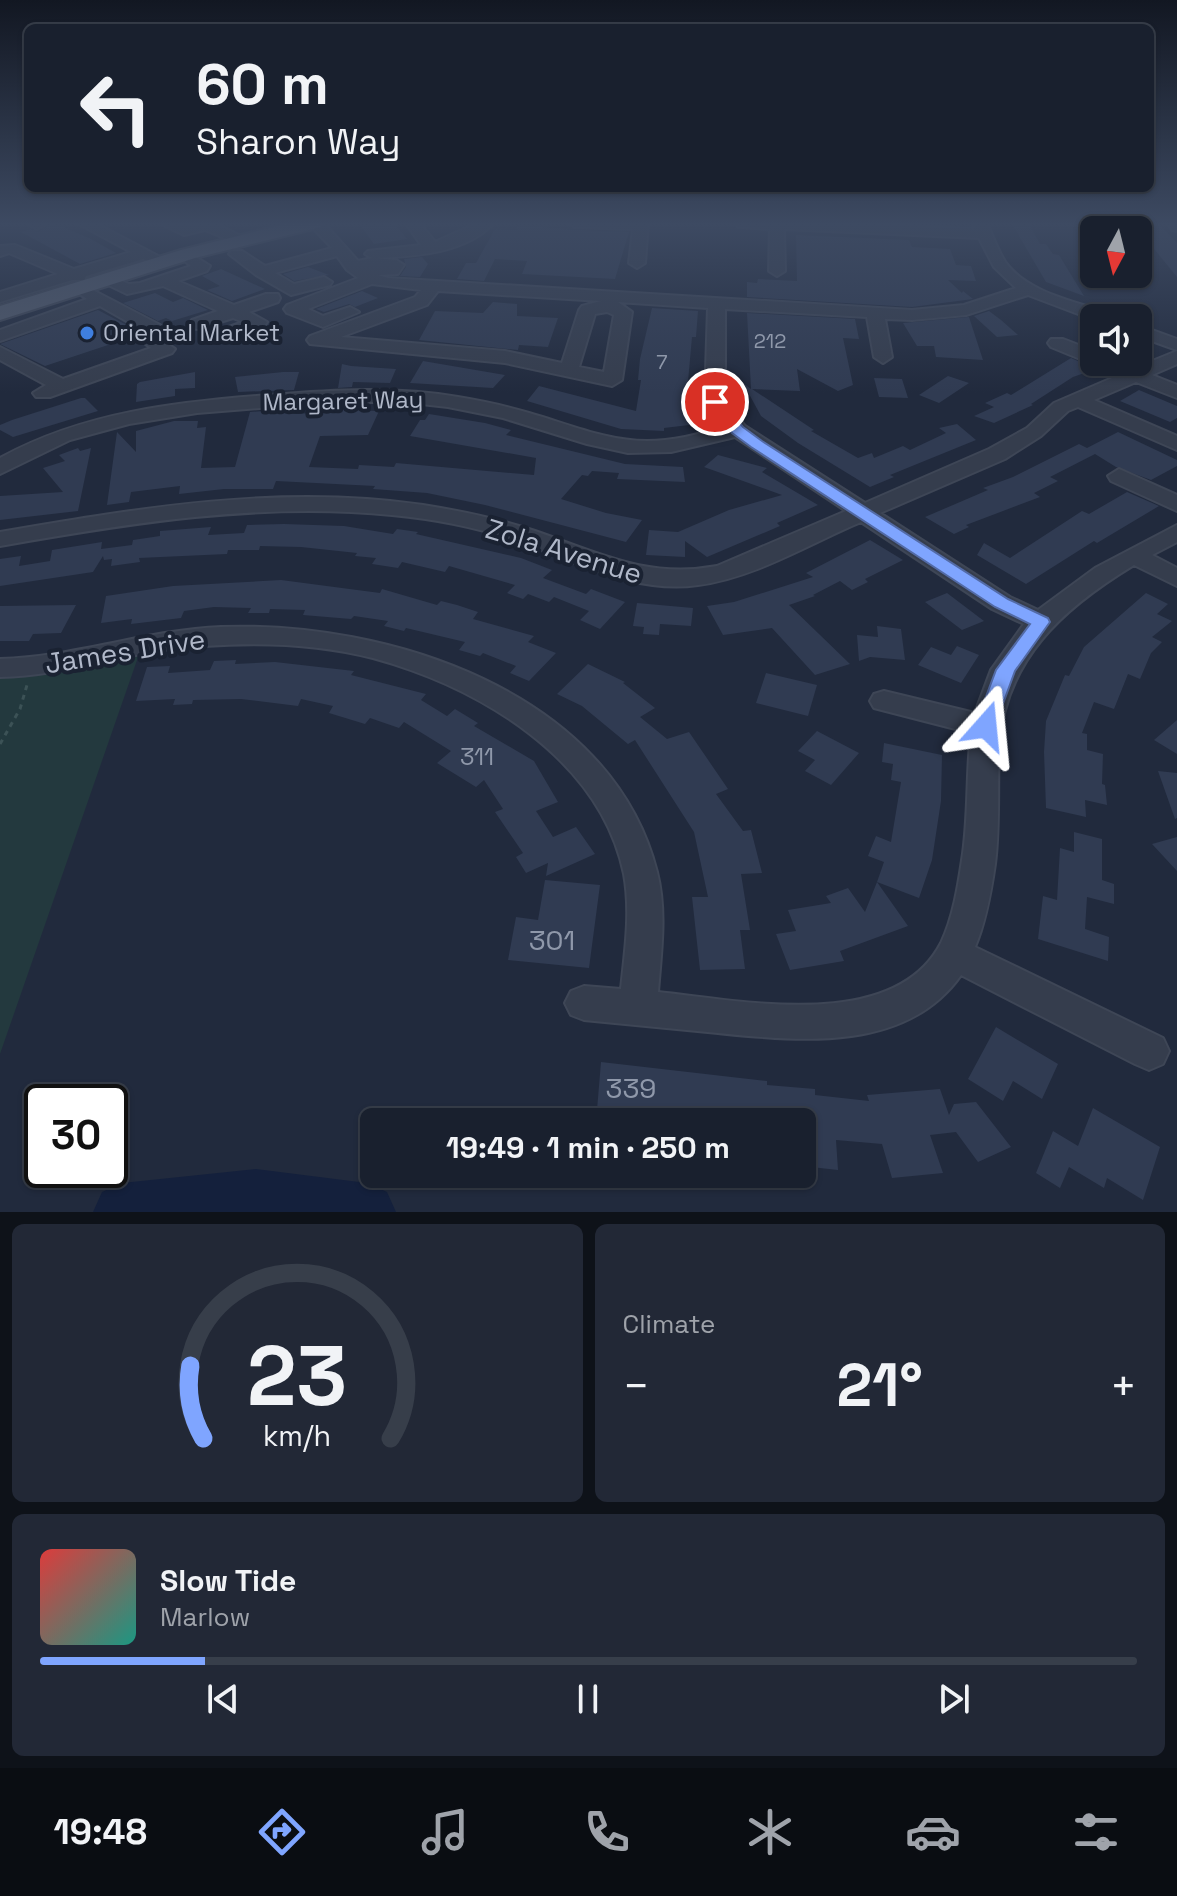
<!DOCTYPE html>
<html lang="en">
<head>
<meta charset="utf-8">
<style>
	:root { --surface:#19202e; --page:#222836; --text:#f1f3f6; --muted:#9fa3aa; --line:#373e4a; --accent:#7fa5ff }
	body { margin:0; font-family:"Space Grotesk",sans-serif; background:var(--page); color:var(--text); height:100vh; display:flex; flex-direction:column; font-size:30px; white-space:nowrap }
	* { box-sizing:border-box; margin:0 }
	p { font-size:26px; color:var(--muted) }
	.icon { flex:none; width:44px; height:44px; fill:none; stroke:currentColor; stroke-width:2; stroke-linecap:round; stroke-linejoin:round }
	.map { position:relative; height:1212px; overflow:hidden }
	.sheet { display:flex; flex-direction:column; gap:12px; padding:12px; background:#0e1219; flex:1 }
	.sheet>* { flex:none }
	.hud { position:absolute; left:24px; top:24px; width:1130px; height:168px; border-radius:12px; box-shadow:0 2px 6px #0004,0 0 0 2px var(--line); background:#19202e; color:var(--text); overflow:hidden }
	.needle { width:52px; rotate:187deg }
	.fabs { position:absolute; left:1080px; top:216px; display:grid; gap:16px }
	.fabs a { display:grid; place-items:center; width:72px; height:72px; border-radius:12px; background:var(--surface); box-shadow:0 2px 6px #0004,0 0 0 2px var(--line); font-size:40px }
	.speed { position:absolute; left:24px; top:1084px; display:flex; gap:16px; font-size:40px; font-weight:700; text-align:center }
	.speed>* { display:grid; place-content:center; width:104px; height:104px; border-radius:50%; background:var(--surface); box-shadow:0 2px 6px #0004,0 0 0 2px var(--line); line-height:1 }
	.speed .limit { border:4px solid #111; border-radius:12px; background:#fff; color:#111 }
	.pin { position:absolute; display:grid; place-items:center; width:68px; height:68px; color:#fff; margin:-34px; border:4px solid #fff; border-radius:50%; box-shadow:0 2px 8px #0007 }
	.me { position:absolute; width:88px; margin:-44px; rotate:18deg; stroke-linejoin:round; filter:drop-shadow(0 0 6px #0008) }
	.turn { display:flex; align-items:center; gap:28px; height:168px; padding:0 40px; font-size:36px }
	.turn .icon { width:104px; height:104px; stroke-width:2.5 }
	.turn b { display:block; font-size:56px; line-height:68px }
	.big { font-size:60px; font-weight:700; line-height:1.1 }
	.sheet .widget { flex:1; display:flex; flex-direction:column; justify-content:center; gap:12px; min-width:0; padding:0 28px; border-radius:12px; background:var(--page) }
	.sheet .dial { align-items:center; gap:0 }
	.dial svg { height:208px; overflow:visible; fill:none; stroke:var(--line); stroke-width:7; stroke-linecap:round; text-anchor:middle }
	.dial text { fill:var(--text); stroke:none }
	.song { display:flex; align-items:center; gap:24px }
	.cover { width:96px; height:96px; border-radius:12px; background:linear-gradient(135deg,hsl(0 70% 55%),hsl(170 70% 35%)) }
	.played { height:8px; border-radius:4px; background:linear-gradient(90deg,var(--accent) 15%,var(--line) 15%) }
	.keys { display:flex; justify-content:space-around; direction:ltr }
	.heat { display:flex; justify-content:space-between; align-items:center; font-size:44px; direction:ltr }
	.sheet .tiles { flex:1; display:grid; gap:12px; grid-template-columns:1fr 1fr }
	.widget:last-child { grid-column:span 2 }
	.trip { position:absolute; left:360px; top:1108px; width:456px; height:80px; border-radius:12px; background:var(--surface); box-shadow:0 2px 6px #0004,0 0 0 2px var(--line); font-weight:700; line-height:80px; text-align:center }
	.tabs { display:flex; height:128px; justify-content:space-around; align-items:center; background:#0a0d12; color:var(--muted) }
	.tabs .icon { width:56px; height:56px }
	.tabs .active { color:var(--accent) }
	.tabs b { font-size:36px; color:var(--text) }
	.map>svg:first-child { display:block }
</style>
</head>
<body>
<div class="map">
<svg width="1177" height="1212" viewBox="0 0 1177 1212">
	<rect width="100%" height="100%" fill="#212a3d"/>
	<polygon fill="#23393e" points="143,643 0,1054 0,663"/>
	<g fill="none" stroke-linecap="round" stroke-linejoin="round">
		<polygon fill="#14203c" fill-rule="evenodd" points="256,1169 367,1183 387,1192 396,1212 93,1212 102,1192 122,1183"/>
	</g>
	<g fill="#303b52">
		<polygon points="54,223 89,238 116,253 80,264 21,232 31,229 38,232"/>
		<polygon points="373,223 394,223 407,239 374,244 360,225"/>
		<polygon points="1136,223 1158,223 1177,243 1177,277 1146,239"/>
		<polygon points="1012,224 1029,224 1040,244 1046,244 1053,254 1059,255 1084,296 1046,282"/>
		<polygon points="518,225 575,230 629,232 615,279 522,274 527,261 495,259 484,281 457,279 466,263 476,263 495,229 516,230"/>
		<polygon points="796,235 909,240 912,247 950,249 956,265 971,266 976,281 948,280 962,293 963,291 973,299 912,307 747,297 747,282 757,283 758,279 797,281"/>
		<polygon points="422,257 428,264 420,277 400,276 406,267 404,259"/>
		<polygon points="308,267 329,275 294,281 283,274"/>
		<polygon points="221,269 265,289 232,301 207,290 220,286 202,276"/>
		<polygon points="362,291 378,298 355,307 349,304 324,312 316,309"/>
		<polygon points="155,293 173,302 183,298 208,310 172,321 166,318 158,321 123,303"/>
		<polygon points="493,302 517,304 517,316 558,318 548,347 519,345 518,350 419,340 435,311 483,313"/>
		<polygon points="652,308 698,311 696,337 692,337 687,393 706,423 664,428 664,431 621,429 527,401 539,386 636,411 641,380 638,380 640,359"/>
		<polygon points="98,310 134,329 107,339 114,343 45,366 0,344"/>
		<polygon points="989,311 1001,320 1018,335 997,337 974,316"/>
		<polygon points="747,313 855,319 859,339 843,338 853,385 838,391 797,369 800,391 752,389 814,430 811,431 858,458 872,453 874,458 903,446 910,450 946,433 939,428 957,424 976,440 890,475 894,477 870,487 798,443 761,416 743,383 751,389"/>
		<polygon points="969,317 983,360 936,357 934,346 917,346 903,323"/>
		<polygon points="1071,358 1096,369 1073,377 1031,404 1033,405 994,423 974,416 994,407 985,403 1007,393 1011,395"/>
		<polygon points="423,361 505,375 493,388 410,383"/>
		<polygon points="342,364 351,366 396,369 390,383 353,382 352,387 338,388"/>
		<polygon points="195,372 195,388 175,389 175,396 136,402 137,384 140,382"/>
		<polygon points="283,372 299,372 294,390 238,392 235,377"/>
		<polygon points="948,376 969,383 939,403 919,395"/>
		<polygon points="874,378 902,379 908,398 879,397"/>
		<polygon points="1139,390 1177,406 1177,418 1170,422 1120,401"/>
		<polygon points="81,398 85,398 98,411 13,437 0,430 0,425 12,420"/>
		<polygon points="335,405 349,405 348,410 379,411 368,435 320,436 309,467 358,469 359,465 394,467 396,463 534,475 536,458 410,436 420,420 425,420 429,414 485,423 511,430 506,435 625,464 683,467 685,482 617,479 619,473 592,471 588,476 582,475 561,499 606,513 642,520 626,542 485,505 427,493 373,489 375,486 276,481 273,489 224,489 179,494 180,486 131,492 129,502 107,505 117,432 136,452 136,431 174,421 198,421 197,428 206,427 201,468 235,467 250,412 290,409 289,414 318,413 334,411"/>
		<polygon points="1118,432 1177,460 1177,466 1151,480 1116,467 1095,454 1050,477 1058,481 1034,493 1040,497 966,525 969,527 954,534 925,517 988,490 983,488 1013,477 1079,444 1087,448"/>
		<polygon points="78,448 80,451 91,448 78,511 0,520 0,496 63,492 43,468 65,461 59,455"/>
		<polygon points="718,455 767,468 762,472 818,505 777,523 780,526 707,557 685,541 685,557 646,555 649,530 678,532 729,510 782,495 704,467"/>
		<polygon points="1127,492 1159,506 1097,543 1094,541 1026,584 977,555 984,543 1010,558 1082,511 1089,514"/>
		<polygon points="284,524 344,526 393,534 397,529 418,532 416,534 521,558 552,570 543,578 586,594 591,589 625,602 600,629 580,620 589,611 554,597 549,602 528,594 523,599 507,593 515,585 449,566 445,572 402,562 398,568 372,564 376,558 355,556 357,553 301,547 260,546 259,550 228,550 227,554 139,558 140,562 111,566 112,559 104,560 103,556 93,572 0,586 0,559 21,556 19,566 50,561 52,550 102,542 101,549 132,545 133,540 160,536 160,531 211,527 208,535 244,533 247,525"/>
		<polygon points="870,540 903,560 865,579 868,582 852,590 840,581 813,595 815,596 789,605 850,664 815,675 772,628 723,635 707,606 734,602 813,577 806,573"/>
		<polygon points="281,580 380,593 382,589 437,605 441,601 457,605 478,612 473,619 534,636 528,642 556,653 529,681 510,673 516,666 483,653 480,656 459,650 465,642 406,628 404,631 384,626 388,621 354,616 351,619 303,615 305,610 270,609 269,613 248,613 251,608 214,607 184,611 181,618 131,624 132,619 101,623 106,596 173,586"/>
		<polygon points="947,593 984,621 962,630 925,602"/>
		<polygon points="1146,593 1168,604 1157,614 1172,621 1152,637 1162,642 1151,653 1140,679 1128,674 1114,709 1094,702 1082,733 1087,734 1087,750 1103,754 1102,784 1105,785 1107,805 1085,800 1086,817 1046,808 1044,752 1046,721 1065,675 1069,676 1084,647"/>
		<polygon points="637,603 693,608 691,626 660,624 659,635 643,634 644,627 633,626"/>
		<polygon points="76,605 61,633 33,634 29,641 0,641 0,606"/>
		<polygon points="877,626 901,629 905,660 870,657 859,661 857,635 878,637"/>
		<polygon points="957,646 979,655 961,683 918,665 931,647 951,655"/>
		<polygon points="236,660 235,664 275,662 354,671 351,675 426,694 421,700 447,716 455,709 478,723 474,726 534,761 558,802 536,811 553,837 576,827 595,854 546,876 548,863 526,873 516,857 523,853 495,812 503,809 484,780 476,787 437,763 451,751 404,722 399,728 370,718 365,724 329,713 333,706 301,699 298,706 241,699 193,700 192,704 173,705 175,699 136,701 147,667 170,666 168,673 210,670 214,661"/>
		<polygon points="588,664 625,682 623,683 655,708 640,717 667,739 689,732 728,789 716,794 743,831 751,830 762,873 741,874 750,930 740,930 745,969 700,970 692,897 708,897 694,832 635,740 628,744 582,706 557,694"/>
		<polygon points="766,673 817,685 808,716 756,703"/>
		<polygon points="1177,720 1177,754 1154,740"/>
		<polygon points="817,731 859,753 831,785 805,771 815,760 798,751"/>
		<polygon points="884,743 942,755 941,801 932,860 919,898 877,882 884,862 868,856 876,836 891,842 901,782 891,780 893,764 882,762"/>
		<polygon points="1158,771 1177,773 1177,818 1175,819"/>
		<polygon points="1074,832 1102,839 1102,880 1114,884 1114,904 1087,897 1085,929 1109,937 1108,961 1038,939 1043,896 1057,900 1060,848 1074,852"/>
		<polygon points="1177,837 1177,871 1152,844"/>
		<polygon points="545,880 600,885 589,968 508,960 516,917 538,920"/>
		<polygon points="877,882 908,926 840,951 844,961 790,970 776,934 796,931 788,910 831,903 826,896 848,888 865,912"/>
		<polygon points="996,1027 1058,1064 1042,1099 1013,1081 1003,1101 968,1079"/>
		<polygon points="601,1062 767,1081 767,1085 815,1089 815,1095 869,1101 867,1095 940,1089 949,1115 954,1104 976,1102 1011,1147 978,1162 956,1132 930,1135 943,1173 892,1178 882,1144 836,1140 838,1170 802,1166 802,1122 623,1122 624,1112 597,1110"/>
		<polygon points="1093,1108 1160,1147 1143,1200 1107,1178 1104,1188 1069,1167 1060,1188 1036,1173 1053,1131 1078,1146"/>
	</g>
	<g fill="none" stroke-linecap="round" stroke-linejoin="round">
		<g stroke="#3e4656" stroke-width="4">
			<g id="minor">
				<polygon points="26,223 43,223 44,225 37,229"/>
				<polygon points="77,223 95,223 160,257 152,262 143,259 86,276 84,280 72,280 0,302 0,292 58,274 9,253 0,256 0,246 15,245 74,269 131,252"/>
				<polygon points="159,223 185,226 214,223 249,240 241,245 205,230 184,235"/>
				<path d="M 308,223 L 324,223 L 358,261 L 372,258 L 365,254 L 368,251 L 421,245 L 406,223 L 420,223 L 435,242 L 477,223 L 494,223 C 465,254 415,256 376,258 L 396,260 L 404,265 L 398,274 L 378,275 L 388,278 L 912,310 L 964,305 L 1016,288 L 994,267 L 979,238 L 784,229 L 785,271 L 777,276 L 769,271 L 770,229 L 739,227 L 732,223 L 838,223 L 975,229 L 973,223 L 987,223 C 993,236 998,251 1006,263 C 1029,294 1078,302 1112,314 L 1115,318 L 1094,320 L 1028,295 L 966,315 L 912,320 L 885,319 L 892,357 L 883,363 L 874,357 L 867,317 L 725,309 L 725,401 L 745,426 L 865,503 L 989,449 L 1027,428 L 1054,403 L 1119,375 L 1051,347 L 1048,343 L 1051,339 L 1063,339 L 1094,351 L 1094,362 L 1120,362 L 1135,368 L 1177,351 L 1177,364 L 1152,375 L 1177,385 L 1177,398 L 1136,382 L 1094,400 L 1177,436 L 1177,450 L 1078,407 L 1068,411 L 1041,436 L 1005,459 L 880,513 L 1010,597 L 1038,610 L 1095,568 L 1177,525 L 1177,542 L 1152,555 L 1177,568 L 1177,586 L 1134,565 C 1063,608 1004,660 999,748 C 997,787 1000,825 995,864 C 991,892 986,921 975,947 L 1163,1038 L 1169,1051 L 1163,1064 L 1149,1070 L 1135,1064 L 961,975 C 906,1053 799,1041 718,1033 C 673,1029 629,1024 584,1020 L 571,1015 L 565,1003 L 571,991 L 584,986 L 621,989 C 625,951 631,912 624,874 C 600,758 479,687 373,658 C 319,644 260,642 204,646 C 135,649 69,676 0,677 L 0,659 C 75,657 146,630 221,627 C 387,621 611,691 657,872 C 667,911 661,953 658,992 C 739,1000 894,1034 941,943 C 953,918 958,887 962,860 C 969,818 966,775 971,733 L 874,708 L 870,701 L 874,694 L 884,691 L 975,713 L 991,670 L 1024,624 L 992,609 L 861,522 C 809,544 754,578 698,585 C 634,594 575,561 517,541 C 477,527 434,519 392,515 C 260,502 130,523 0,546 L 0,532 C 140,508 281,484 423,505 C 461,511 499,519 535,531 C 599,553 647,579 717,566 L 846,511 L 735,437 L 671,452 L 628,453 L 587,444 L 503,418 L 448,407 L 403,402 L 335,402 L 197,413 L 129,424 L 70,440 L 0,474 L 0,458 C 84,412 176,402 270,395 C 332,390 396,386 458,397 C 482,401 506,406 529,413 C 568,424 607,441 647,441 C 674,441 699,434 725,427 L 705,402 L 708,308 L 618,302 L 632,312 L 622,380 L 612,386 L 505,363 L 310,344 L 307,340 L 310,336 L 415,297 L 421,290 L 372,284 L 308,309 L 323,316 L 350,307 L 359,312 L 323,327 L 287,313 L 284,309 L 287,305 L 358,278 L 347,270 L 337,256 L 275,273 L 294,284 L 324,277 L 332,282 L 330,285 L 291,295 L 256,275 L 229,254 L 232,251 L 242,251 L 265,266 L 332,248 ZM 438,291 L 601,301 L 582,306 L 579,310 L 562,363 L 505,351 L 341,337 L 427,305 ZM 607,312 L 614,315 L 604,372 L 579,367 L 595,314 Z"/>
				<polygon points="568,223 648,223 645,263 637,268 629,263 633,229 575,227"/>
				<polygon points="1167,223 1177,223 1177,231 1172,230"/>
				<polygon points="185,250 210,266 207,271 178,281 234,305 266,294 278,294 280,298 278,302 249,312 267,322 264,326 227,340 215,340 212,336 215,332 243,322 233,318 198,329 192,328 189,324 192,320 218,311 163,286 127,294 98,280 106,275 129,284 140,283 191,266 177,255"/>
				<polygon points="79,283 160,325 163,329 159,338 175,349 172,353 50,397 36,397 33,393 46,385 0,360 0,347 63,379 151,348 140,340 144,331 100,306 0,341 0,330 87,299 71,288"/>
				<polygon points="1138,325 1177,339 1177,350 1138,336"/>
				<polygon points="1119,469 1177,495 1177,511 1111,481 1108,476"/>
			</g>
		</g>
		<g stroke="#3e4656" stroke-width="4">
			<polygon id="major" points="290,223 324,223 321,227 195,258 0,320 0,306 181,250"/>
		</g>
		<polyline stroke="#3c5256" stroke-width="3" stroke-dasharray="5 5" stroke-linecap="butt" points="0,744 20,709 27,685"/>
		<use href="#minor" fill="#353d4d" fill-rule="evenodd"/>
		<use href="#major" fill="#535c6d" fill-rule="evenodd"/>
	</g>
	<linearGradient id="sky" x2="0" y2="1"><stop stop-color="#121722"/><stop offset="0.57" stop-color="#3d4a62"/><stop offset="1" stop-color="#3d4a62" stop-opacity="0"/></linearGradient>
	<rect width="1177" height="393" fill="url(#sky)"/>
	<polygon fill="#7fa5ff" stroke="#536ba6" stroke-width="2" points="715,398 720,399 743,427 762,441 1008,599 1048,618 1050,622 1015,671 993,731 978,731 975,726 996,670 1030,624 995,607 751,447 732,433 710,405 708,402"/>
	<circle fill="#3f7fe0" stroke="#1a2232" stroke-width="3" cx="87" cy="333" r="8"/>
	<g text-anchor="middle" stroke-width="8" stroke-linejoin="round" paint-order="stroke">
		<g font-size="20" fill="#8f98aa">
			<text x="770" y="348">212</text>
			<text x="662" y="369">7</text>
		</g>
		<g font-size="24" fill="#b0b8c9" stroke="#1a2232" text-anchor="start">
			<text x="103" y="341">Oriental Market</text>
		</g>
		<g font-size="24" fill="#b0b8c9" stroke="#1a2232">
			<text transform="translate(343 401) rotate(-1)" y="8">Margaret Way</text>
		</g>
		<g font-size="24" fill="#8f98aa">
			<text x="477" y="765">311</text>
		</g>
		<g font-size="28" fill="#b0b8c9" stroke="#1a2232">
			<text transform="translate(564 551) rotate(17)" y="10">Zola Avenue</text>
			<text transform="translate(125 651) rotate(-9)" y="10">James Drive</text>
		</g>
		<g font-size="28" fill="#8f98aa">
			<text x="552" y="950">301</text>
			<text x="631" y="1098">339</text>
		</g>
	</g>
</svg>
<div class="fabs">
<a><svg class="needle" viewBox="-14 -14 28 28"><path d="M0-13l5 13h-10z" fill="#e53935"/><path d="M0 13l5-13h-10z" fill="#9fa3aa"/></svg></a>
<a><svg class="icon" aria-label="sound" viewBox="0 0 24 24"><path d="M4 9h4l5-4v14l-5-4H4zM17 9q2 3 0 6"/></svg></a>
</div>
<div class="speed"><div class="limit">30</div></div>
<div class="pin" style="left:715px;top:402px;background:#d93025"><svg class="icon" aria-label="arrive" viewBox="0 0 24 24"><path d="M6 21V4h12l-3 4 3 4H6"/></svg></div>
<svg class="me" style="left:986px;top:726px" viewBox="-20 -20 40 40"><path d="M0-17L14 15 0 8-14 15z" fill="#7fa5ff" stroke="#fff" stroke-width="4"/></svg>
<div class="trip">19:49 · 1 min · 250 m</div>
<div class="hud">
<div class="turn"><svg class="icon" aria-label="left" viewBox="0 0 24 24"><path d="M17 20v-9H6M10 6l-5 5 5 5"/></svg><div><b>60 m</b>Sharon Way</div></div>
</div>
</div>
<section class="sheet">
<div class="tiles">
<div class="widget dial"><svg viewBox="0 0 100 80">
<path d="M14 69A42 42 0 1 1 86 69"/>
<path d="M14 69A42 42 0 0 1 9 41" stroke="#7fa5ff"/>
<text x="50" y="56" font-size="32" font-weight="700">23</text>
<text x="50" y="72" font-size="11">km/h</text>
</svg></div>
<div class="widget"><p>Climate</p>
<div class="heat"><a>−</a><b class="big">21°</b><a>+</a></div>
</div>
<div class="widget">
<div class="song"><i class="cover"></i><div><b>Slow Tide</b><p>Marlow</p></div></div>
<div class="played"></div>
<div class="keys"><svg class="icon" aria-label="previous" viewBox="0 0 24 24"><path d="M18 5L8 12l10 7zM5 5v14"/></svg><svg class="icon" aria-label="pause" viewBox="0 0 24 24"><path d="M8 5v14M16 5v14"/></svg><svg class="icon" aria-label="next" viewBox="0 0 24 24"><path d="M6 5l10 7-10 7zM19 5v14"/></svg></div>
</div>
</div>
</section>
<nav class="tabs">
<b>19:48</b>
<svg class="icon active" aria-label="directions" viewBox="0 0 24 24"><path d="M12 3l9 9-9 9-9-9zM9 14v-3h6M13 9l2 2-2 2"/></svg>
<svg class="icon" aria-label="music" viewBox="0 0 24 24"><path d="M9 18V5l10-2v13"/><circle cx="6" cy="18" r="3"/><circle cx="16" cy="16" r="3"/></svg>
<svg class="icon" aria-label="phone" viewBox="0 0 24 24"><path d="M5 4h4l2 5-3 2q2 4 5 5l2-3 5 2v4C11 20 4 13 5 4z"/></svg>
<svg class="icon" aria-label="climate" viewBox="0 0 24 24"><path d="M12 3v18M4 7l16 10M4 17L20 7"/></svg>
<svg class="icon" aria-label="car" viewBox="0 0 24 24"><path d="M5 17H2v-5l4-1 3-4h7l3 4 3 1v5h-3M9 17h6M6 11h13"/><circle cx="7" cy="17" r="2"/><circle cx="17" cy="17" r="2"/></svg>
<svg class="icon" aria-label="filters" viewBox="0 0 24 24"><path d="M4 7h16M4 17h16"/><circle cx="9" cy="7" r="2"/><circle cx="15" cy="17" r="2"/></svg>
</nav>
</body>
</html>
